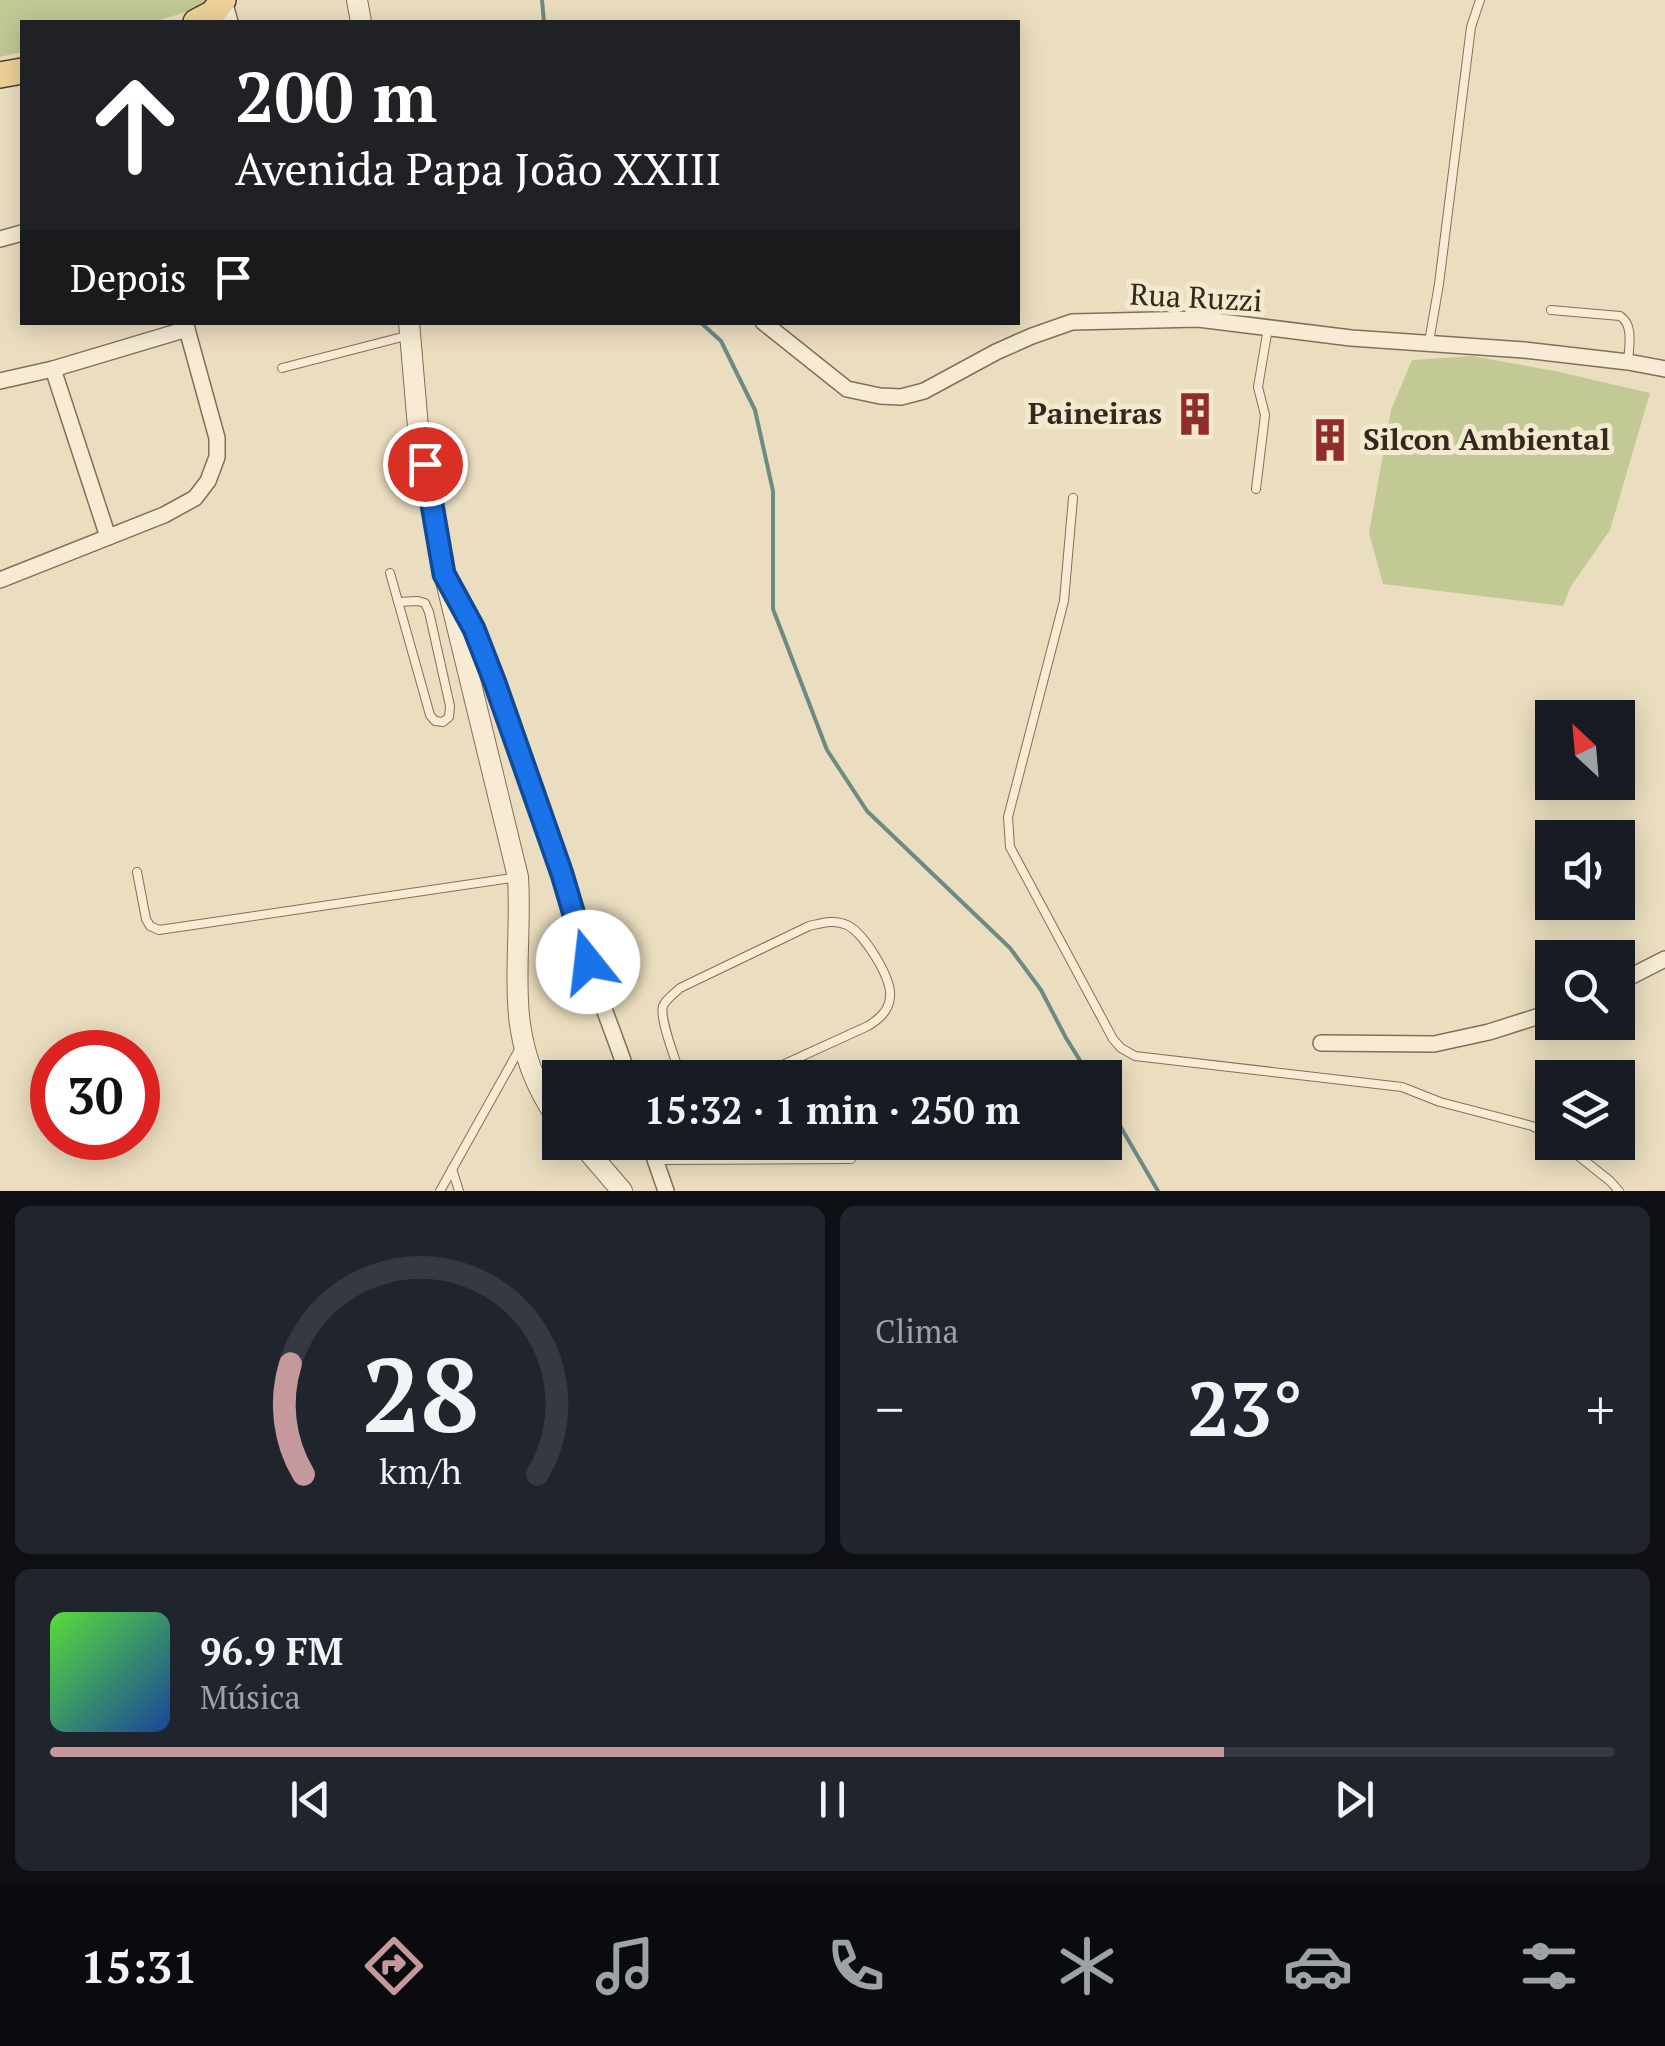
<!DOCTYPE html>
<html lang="pt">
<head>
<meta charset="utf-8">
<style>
	:root { --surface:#171b24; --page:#20242c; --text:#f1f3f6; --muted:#9ea1a6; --line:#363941; --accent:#c5999c }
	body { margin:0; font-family:"PT Serif",serif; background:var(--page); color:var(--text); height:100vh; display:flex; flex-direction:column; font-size:38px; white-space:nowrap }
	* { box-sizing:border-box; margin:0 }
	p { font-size:32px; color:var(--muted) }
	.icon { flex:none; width:55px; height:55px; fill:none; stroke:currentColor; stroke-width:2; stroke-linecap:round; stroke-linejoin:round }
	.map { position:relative; height:1191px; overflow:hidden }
	.panel { display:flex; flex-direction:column; gap:15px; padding:15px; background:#0d0f14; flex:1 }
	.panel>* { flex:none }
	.guide { position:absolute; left:20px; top:20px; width:1000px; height:305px; border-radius:0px; box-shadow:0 5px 25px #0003; background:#202124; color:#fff; overflow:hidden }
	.needle { width:65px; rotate:334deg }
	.controls { position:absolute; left:1535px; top:700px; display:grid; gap:20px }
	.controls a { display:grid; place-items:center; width:100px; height:100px; border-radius:0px; background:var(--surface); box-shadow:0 5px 25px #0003; font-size:50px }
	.speed { position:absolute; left:30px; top:1030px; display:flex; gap:20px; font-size:50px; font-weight:700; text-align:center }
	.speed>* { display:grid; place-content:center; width:130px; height:130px; border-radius:50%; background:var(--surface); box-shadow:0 5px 25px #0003; line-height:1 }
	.speed .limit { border:15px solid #d22; background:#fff; color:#111 }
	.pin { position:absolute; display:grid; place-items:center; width:85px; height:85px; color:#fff; margin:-42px; border:5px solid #fff; border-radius:50%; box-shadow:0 2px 10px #0007 }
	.me { position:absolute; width:110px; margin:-55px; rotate:344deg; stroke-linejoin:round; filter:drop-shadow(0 0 8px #0008) }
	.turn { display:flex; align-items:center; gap:35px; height:210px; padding:0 50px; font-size:45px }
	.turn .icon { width:130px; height:130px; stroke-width:2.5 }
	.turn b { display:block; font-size:70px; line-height:85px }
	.then { display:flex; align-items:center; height:95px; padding:0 50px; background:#0003; gap:20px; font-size:38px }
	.big { font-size:75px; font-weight:700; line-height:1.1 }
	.panel .card { flex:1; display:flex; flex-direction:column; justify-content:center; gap:15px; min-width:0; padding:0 35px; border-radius:15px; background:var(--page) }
	.panel .dial { align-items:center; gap:0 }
	.dial svg { height:260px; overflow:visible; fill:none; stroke:var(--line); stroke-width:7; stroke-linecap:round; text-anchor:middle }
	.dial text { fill:var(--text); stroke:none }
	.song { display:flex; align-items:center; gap:30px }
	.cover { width:120px; height:120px; border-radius:15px; background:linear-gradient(135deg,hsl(110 70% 55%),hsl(220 70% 35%)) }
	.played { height:10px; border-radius:5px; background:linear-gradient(90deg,var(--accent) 75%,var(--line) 75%) }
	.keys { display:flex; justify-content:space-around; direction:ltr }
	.heat { display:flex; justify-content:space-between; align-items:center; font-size:55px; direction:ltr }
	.panel .tiles { flex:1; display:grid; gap:15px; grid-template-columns:1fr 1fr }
	.card:last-child { grid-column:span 2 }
	.trip { position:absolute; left:542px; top:1060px; width:580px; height:100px; border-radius:0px; background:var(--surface); box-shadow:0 5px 25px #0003; font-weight:700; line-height:100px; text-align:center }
	.tabs { display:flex; height:160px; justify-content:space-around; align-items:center; background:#090b0e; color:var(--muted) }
	.tabs .icon { width:70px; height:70px }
	.tabs .on { color:var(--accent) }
	.tabs b { font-size:45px; color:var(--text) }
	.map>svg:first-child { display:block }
</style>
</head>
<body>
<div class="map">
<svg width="1665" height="1191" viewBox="0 0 1665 1191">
	<rect width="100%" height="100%" fill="#ebdec0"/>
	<g fill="#c3c995">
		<polygon points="0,0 208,0 206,6 153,22 22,22 22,52 0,57"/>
		<polygon points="1472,356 1555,371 1650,393 1610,530 1571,586 1563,606 1383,584 1369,533 1391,410 1412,360"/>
	</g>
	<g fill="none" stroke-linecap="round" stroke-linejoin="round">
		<g stroke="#6b8b83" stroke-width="4">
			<polyline points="542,0 544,22"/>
			<polyline points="700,322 721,341 755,410 773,491 773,609 827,750 867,811 1010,948 1041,990 1066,1038 1091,1078"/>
			<polyline points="1105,1100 1158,1191"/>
		</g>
		<g stroke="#836f59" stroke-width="10">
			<g id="service">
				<path d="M 1551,310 L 1620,316 C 1634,325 1629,346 1628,362"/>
				<polyline points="1429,342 1439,284 1471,27 1480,0"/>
				<polyline points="282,368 406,336"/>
				<polyline points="1256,489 1265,415 1258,387 1268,328"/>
				<polyline points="1073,498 1064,601 1008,817 1010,847 1113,1039 1121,1048 1135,1056 1402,1087 1440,1102 1532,1126 1552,1136"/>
				<polyline points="390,573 430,715 435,721 443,722 449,717 450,706 429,612 425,603 418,601 398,602"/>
				<polyline points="137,872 146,919 150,926 159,930 518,877"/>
				<path d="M 681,1078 C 677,1062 659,1020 663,1006 C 666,999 675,993 680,988 L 809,926 C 822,923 834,919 847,925 C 864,933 892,978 890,997 C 889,1011 879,1019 868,1026 L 754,1078"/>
				<polyline points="1561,1142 1610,1181 1619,1191"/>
				<polyline points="656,1160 851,1159"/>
				<polyline points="452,1169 459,1191"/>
				<polyline points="440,1191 520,1048"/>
			</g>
		</g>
		<g stroke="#836f59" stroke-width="18">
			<g id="minor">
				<polyline points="224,0 230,22"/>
				<polyline points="0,239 22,233"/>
				<polyline points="763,322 847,389 880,396 901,397 924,391 996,352 1032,336 1072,322 1198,319 1351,338 1524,350 1628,362 1665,369"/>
				<polyline points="53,369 108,537"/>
				<polyline points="0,381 53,369 187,329"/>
				<polyline points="0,580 164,515 195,498 208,481 217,457 217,438 185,322"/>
				<path d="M 455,595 C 516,710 548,839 588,962 C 600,1001 616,1039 629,1078"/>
				<polyline points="1618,983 1665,959"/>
				<polyline points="1321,1043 1434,1044 1489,1032 1552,1012"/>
				<polyline points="649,1142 666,1191"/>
				<polyline points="1056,1142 1060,1143"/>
			</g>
		</g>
		<g stroke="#836f59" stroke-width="22">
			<g id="tertiary">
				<polyline points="357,0 361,22"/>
				<path d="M 409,322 L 418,427 L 444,573 L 518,877 C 523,956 503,1021 543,1095 C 548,1104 552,1113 560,1121"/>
				<polyline points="580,1142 622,1191"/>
			</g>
		</g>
		<g stroke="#513e2d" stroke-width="28">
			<g id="primary">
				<polyline points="196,22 213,13 223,0"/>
				<polyline points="0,75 22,71"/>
			</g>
		</g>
		<use href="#service" stroke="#f7ecd3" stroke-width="8"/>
		<use href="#minor" stroke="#f7ecd3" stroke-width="15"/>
		<use href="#tertiary" stroke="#f7ecd3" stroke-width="20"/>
		<use href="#primary" stroke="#eed299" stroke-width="25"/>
	</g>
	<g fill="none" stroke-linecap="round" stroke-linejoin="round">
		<g stroke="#114b97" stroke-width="25">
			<polyline id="route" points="425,464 444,574 474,629 495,683 562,874 588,962"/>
		</g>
		<use href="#route" stroke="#1a73e8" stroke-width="18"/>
	</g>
	<defs>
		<g id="building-bare" transform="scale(3.45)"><path d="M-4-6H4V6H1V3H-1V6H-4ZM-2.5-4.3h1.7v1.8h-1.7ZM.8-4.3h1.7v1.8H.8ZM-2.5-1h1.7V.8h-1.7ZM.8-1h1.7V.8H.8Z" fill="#8f2c2e" stroke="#f3e9cf" stroke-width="2.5" paint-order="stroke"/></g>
	</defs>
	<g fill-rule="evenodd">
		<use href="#building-bare" x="1195" y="414"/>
		<use href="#building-bare" x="1330" y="440"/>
	</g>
	<g text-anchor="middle" stroke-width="10" stroke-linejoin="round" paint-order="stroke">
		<g font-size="30" fill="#34281d" stroke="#f3e9cf">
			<text transform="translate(1196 298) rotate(3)" y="10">Rua Ruzzi</text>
		</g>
		<g font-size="30" font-weight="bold" fill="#34281d" stroke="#f3e9cf" text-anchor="end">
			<text x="1162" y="424">Paineiras</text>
			<text x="1363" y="450" text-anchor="start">Silcon Ambiental</text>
		</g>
	</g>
</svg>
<div class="controls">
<a><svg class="needle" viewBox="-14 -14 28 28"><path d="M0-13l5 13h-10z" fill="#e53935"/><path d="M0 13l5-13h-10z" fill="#9ea1a6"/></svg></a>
<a><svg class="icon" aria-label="sound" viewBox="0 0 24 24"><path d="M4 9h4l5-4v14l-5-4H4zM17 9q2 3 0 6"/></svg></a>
<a><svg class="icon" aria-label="search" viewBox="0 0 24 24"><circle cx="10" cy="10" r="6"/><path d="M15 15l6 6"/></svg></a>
<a><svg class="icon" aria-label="layers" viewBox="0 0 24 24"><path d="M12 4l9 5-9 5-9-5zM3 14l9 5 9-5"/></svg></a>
</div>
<div class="speed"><div class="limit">30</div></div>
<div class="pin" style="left:425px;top:464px;background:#d93025"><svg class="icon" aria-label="arrive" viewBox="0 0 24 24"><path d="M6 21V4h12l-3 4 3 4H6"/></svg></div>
<svg class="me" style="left:588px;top:962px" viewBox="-20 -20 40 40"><circle r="19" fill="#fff"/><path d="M0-13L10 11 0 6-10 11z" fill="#1a73e8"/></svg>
<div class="trip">15:32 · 1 min · 250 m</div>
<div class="guide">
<div class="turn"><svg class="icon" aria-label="ahead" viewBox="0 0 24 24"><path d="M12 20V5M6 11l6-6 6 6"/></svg><div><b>200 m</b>Avenida Papa João XXIII</div></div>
<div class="then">Depois<svg class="icon" aria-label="arrive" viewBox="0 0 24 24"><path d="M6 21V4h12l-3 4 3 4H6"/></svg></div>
</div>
</div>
<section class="panel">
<div class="tiles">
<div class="card dial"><svg viewBox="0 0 100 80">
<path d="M14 69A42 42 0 1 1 86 69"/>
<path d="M14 69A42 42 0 0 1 10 35" stroke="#c5999c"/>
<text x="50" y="56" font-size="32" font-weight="700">28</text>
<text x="50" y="72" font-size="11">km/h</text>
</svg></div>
<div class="card"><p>Clima</p>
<div class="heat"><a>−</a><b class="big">23°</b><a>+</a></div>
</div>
<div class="card">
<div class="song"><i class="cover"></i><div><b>96.9 FM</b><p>Música</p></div></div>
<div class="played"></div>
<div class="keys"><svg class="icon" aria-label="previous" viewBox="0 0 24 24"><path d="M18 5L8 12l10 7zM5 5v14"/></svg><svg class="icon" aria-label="pause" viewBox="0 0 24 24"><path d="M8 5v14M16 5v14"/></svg><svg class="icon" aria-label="next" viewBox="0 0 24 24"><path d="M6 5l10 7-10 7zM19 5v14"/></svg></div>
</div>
</div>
</section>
<nav class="tabs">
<b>15:31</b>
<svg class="icon on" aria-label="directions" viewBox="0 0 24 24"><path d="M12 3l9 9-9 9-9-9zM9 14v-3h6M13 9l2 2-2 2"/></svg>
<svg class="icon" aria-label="music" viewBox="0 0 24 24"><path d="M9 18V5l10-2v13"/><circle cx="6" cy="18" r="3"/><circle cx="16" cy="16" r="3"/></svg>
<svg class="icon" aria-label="phone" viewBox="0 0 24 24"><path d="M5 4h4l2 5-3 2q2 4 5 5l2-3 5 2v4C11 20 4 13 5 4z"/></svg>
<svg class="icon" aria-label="climate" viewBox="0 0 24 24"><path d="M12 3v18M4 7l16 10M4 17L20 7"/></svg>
<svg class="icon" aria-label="car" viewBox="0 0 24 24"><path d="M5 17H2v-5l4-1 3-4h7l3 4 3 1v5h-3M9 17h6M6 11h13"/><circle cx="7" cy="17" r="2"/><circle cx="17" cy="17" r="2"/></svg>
<svg class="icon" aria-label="filters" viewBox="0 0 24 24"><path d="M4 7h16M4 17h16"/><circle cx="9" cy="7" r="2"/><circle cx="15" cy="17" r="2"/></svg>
</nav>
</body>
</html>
